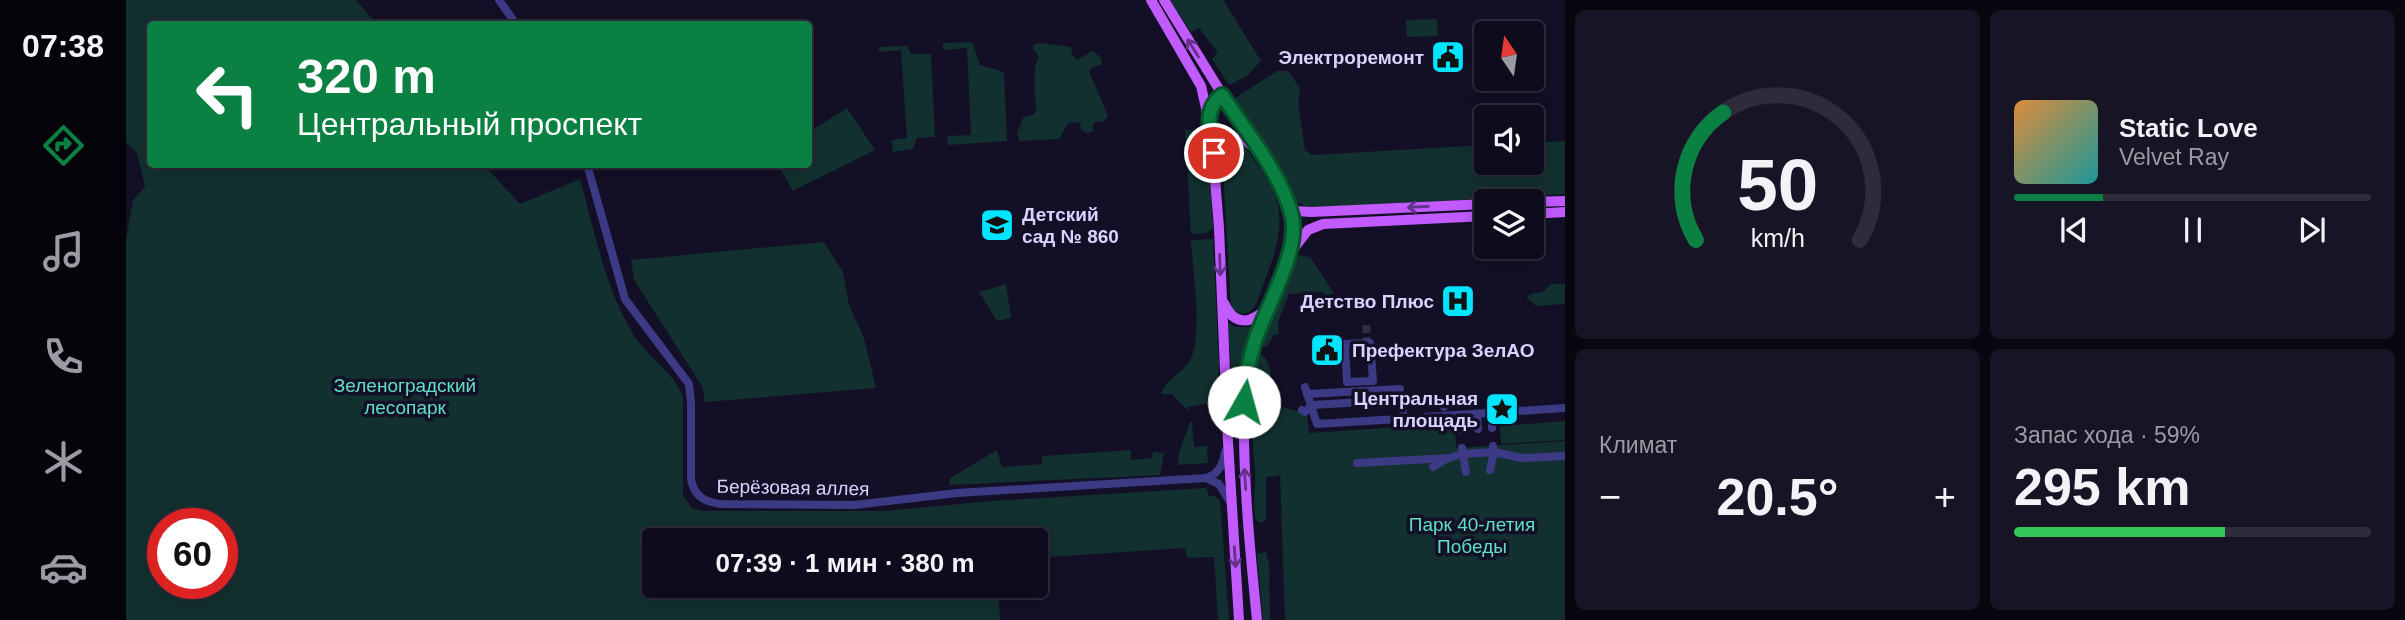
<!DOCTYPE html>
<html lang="ru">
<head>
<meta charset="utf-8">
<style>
	:root { --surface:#0e0b1c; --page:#171425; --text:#f1f3f6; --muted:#9b9ba3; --line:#2e2b3b; --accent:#0b8043 }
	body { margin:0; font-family:Arial,sans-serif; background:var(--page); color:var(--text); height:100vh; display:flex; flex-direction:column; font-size:26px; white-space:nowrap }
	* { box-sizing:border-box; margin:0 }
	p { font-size:23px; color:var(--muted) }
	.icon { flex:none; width:38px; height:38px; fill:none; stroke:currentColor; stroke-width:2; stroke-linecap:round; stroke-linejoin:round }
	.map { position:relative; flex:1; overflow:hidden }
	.drawer { display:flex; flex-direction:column; gap:10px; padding:10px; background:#08060f; width:840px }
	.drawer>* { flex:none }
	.banner { position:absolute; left:21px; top:21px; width:665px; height:147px; border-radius:7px; box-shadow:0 4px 18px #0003,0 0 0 2px var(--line); background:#0b8043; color:#fff; overflow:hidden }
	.needle { width:46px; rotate:347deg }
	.buttons { position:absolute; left:1348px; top:21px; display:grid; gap:14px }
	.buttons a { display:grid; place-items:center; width:70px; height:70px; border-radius:7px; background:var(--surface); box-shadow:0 4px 18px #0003,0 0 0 2px var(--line); font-size:35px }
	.speed { position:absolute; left:21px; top:508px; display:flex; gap:14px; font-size:35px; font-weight:700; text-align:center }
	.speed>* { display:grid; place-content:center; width:91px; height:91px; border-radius:50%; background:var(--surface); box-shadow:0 4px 18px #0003,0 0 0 2px var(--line); line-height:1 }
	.speed .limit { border:10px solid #d22; background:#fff; color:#111 }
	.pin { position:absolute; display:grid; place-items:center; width:60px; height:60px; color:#fff; margin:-30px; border:4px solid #fff; border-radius:50%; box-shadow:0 2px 7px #0007 }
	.me { position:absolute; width:77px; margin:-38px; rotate:7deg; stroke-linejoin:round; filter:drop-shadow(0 0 5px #0008) }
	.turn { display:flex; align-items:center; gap:24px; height:147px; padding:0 35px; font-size:32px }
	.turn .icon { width:91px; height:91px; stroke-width:2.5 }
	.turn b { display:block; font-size:49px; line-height:60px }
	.big { font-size:52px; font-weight:600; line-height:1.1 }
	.drawer .tile { flex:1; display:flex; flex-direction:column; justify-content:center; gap:10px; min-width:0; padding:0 24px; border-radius:10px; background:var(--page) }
	.drawer .dial { align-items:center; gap:0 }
	.dial svg { height:182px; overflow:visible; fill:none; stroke:var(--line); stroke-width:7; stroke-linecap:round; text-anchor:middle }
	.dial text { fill:var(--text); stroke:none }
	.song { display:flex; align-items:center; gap:21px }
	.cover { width:84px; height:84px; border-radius:10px; background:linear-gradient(135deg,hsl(30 70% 55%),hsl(180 70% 35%)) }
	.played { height:7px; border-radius:4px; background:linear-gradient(90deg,var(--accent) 25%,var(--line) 25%) }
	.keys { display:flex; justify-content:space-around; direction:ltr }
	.heat { display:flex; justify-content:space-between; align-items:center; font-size:38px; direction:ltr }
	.charge { height:10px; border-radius:5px; background:linear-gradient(90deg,#34c759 59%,var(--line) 0) }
	.drawer .tiles { flex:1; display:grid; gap:10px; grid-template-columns:repeat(2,1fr) }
	.trip { position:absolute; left:516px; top:528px; width:406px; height:70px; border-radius:7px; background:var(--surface); box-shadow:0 4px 18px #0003,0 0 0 2px var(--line); font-weight:600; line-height:70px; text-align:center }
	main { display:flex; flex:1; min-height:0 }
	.dock { display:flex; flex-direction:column; width:126px; justify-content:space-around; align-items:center; background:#06040b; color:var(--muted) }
	.dock .icon { width:49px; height:49px }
	.dock .selected { color:var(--accent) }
	.dock b { font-size:32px; color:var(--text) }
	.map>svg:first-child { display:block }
</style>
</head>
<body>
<main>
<nav class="dock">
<b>07:38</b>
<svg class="icon selected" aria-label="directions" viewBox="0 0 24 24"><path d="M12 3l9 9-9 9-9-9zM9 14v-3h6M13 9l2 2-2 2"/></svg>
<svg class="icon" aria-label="music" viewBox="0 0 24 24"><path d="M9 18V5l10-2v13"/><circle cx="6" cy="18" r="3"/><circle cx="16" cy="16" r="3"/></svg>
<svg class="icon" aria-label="phone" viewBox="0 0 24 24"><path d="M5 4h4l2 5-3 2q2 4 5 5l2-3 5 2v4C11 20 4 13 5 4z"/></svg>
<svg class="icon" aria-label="climate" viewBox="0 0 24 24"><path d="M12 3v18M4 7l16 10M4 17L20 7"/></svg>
<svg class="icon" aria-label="car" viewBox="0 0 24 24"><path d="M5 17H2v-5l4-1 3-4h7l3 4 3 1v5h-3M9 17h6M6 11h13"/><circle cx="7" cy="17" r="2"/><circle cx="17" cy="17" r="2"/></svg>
</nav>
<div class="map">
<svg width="1439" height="620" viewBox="0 0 1439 620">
	<rect width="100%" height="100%" fill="#130f26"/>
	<g fill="#12302f" fill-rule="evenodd">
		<path d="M 0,0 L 230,0 L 251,24 L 24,24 L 24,164 L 358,165 L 394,204 L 454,179 C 469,233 479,289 509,337 C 523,358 547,372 557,396 L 557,495 L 565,507 L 574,511 L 756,511 L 867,501 L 1080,488 L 1083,496 L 1089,496 L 1094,501 L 1103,620 L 1092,620 L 1088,557 L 1061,558 L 1059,548 L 910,558 L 910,541 L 528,541 L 528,586 L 872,586 L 874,620 L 0,620 L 0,241 L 7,200 L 19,187 L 11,153 L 0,142 ZM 96,523 L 96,583 L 37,583 L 37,523 Z"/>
		<polygon points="1044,0 1097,0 1135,61 1121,76 1103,85 1086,59 1092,53 1073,28 1065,32"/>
		<polygon points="1311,19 1312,36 1281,37 1280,20"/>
		<polygon points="846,42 854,65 878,72 881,141 822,145 821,136 845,135 841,48 817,50 817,43"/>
		<path d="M 914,43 L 945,47 L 946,54 L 951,60 L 967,51 L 975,58 L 976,65 L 967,67 L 963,71 L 982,116 L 977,122 L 971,121 L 967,124 L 967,131 L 961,133 L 955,130 L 954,122 L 942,123 L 933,139 L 893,141 L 891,133 L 897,118 L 908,114 L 910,110 C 910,95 905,68 913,57 L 907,49 L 908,44 Z"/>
		<polygon points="781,46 785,54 805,54 809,137 791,138 787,149 767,152 766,140 781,138 775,50 753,52 753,47"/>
		<polygon points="1151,71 1162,71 1174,88 1172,104 1179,150 1186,155 1360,145 1360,163 1405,163 1405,143 1439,141 1439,194 1183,208 1167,200 1127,130 1105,101"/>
		<polygon points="721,108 749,150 667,191 652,165 682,164 683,132"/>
		<polygon points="1059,130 1070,130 1075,135 1080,135 1082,141 1087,229 1080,233 1065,234"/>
		<path d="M 1112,142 L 1118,145 C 1128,161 1142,178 1149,196 C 1163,232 1141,271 1130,305 C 1124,314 1118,315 1108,312 L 1105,307 L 1096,153 L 1100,146 Z"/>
		<path d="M 1087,239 L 1093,368 L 1092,380 L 1089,381 L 1091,402 L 1062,407 L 1062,411 L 1046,394 L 1035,394 C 1040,377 1060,373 1066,356 C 1076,326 1067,273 1065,240 Z"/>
		<polygon points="698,242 717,272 723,305 738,338 750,388 579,402 576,386 508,280 505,260"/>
		<polygon points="1173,255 1184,257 1208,293 1200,297 1197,292 1163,294 1152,322 1153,334 1148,335 1140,347 1136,346 1169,261"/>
		<polygon points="880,284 885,318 871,321 853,292"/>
		<polygon points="1425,284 1439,284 1439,304 1410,306 1401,298 1405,294 1417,292"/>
		<polygon points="1102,323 1109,327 1125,327 1112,372 1109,430"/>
		<path d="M 1131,351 C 1149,361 1145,386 1146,404 L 1181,414 L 1183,433 L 1305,425 L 1308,430 L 1329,429 L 1330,448 L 1439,441 L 1439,620 L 1159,620 L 1154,474 L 1153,476 L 1140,477 L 1140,520 L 1134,523 L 1129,518 C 1127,502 1130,486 1129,470 C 1126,425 1119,396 1131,351 Z"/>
		<polygon points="1439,421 1439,440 1375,444 1374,426"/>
		<path d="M 1064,422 L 1066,422 L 1068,447 L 1081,446 L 1082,463 L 1052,465 C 1052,448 1060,437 1064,422 Z"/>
		<polygon points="871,450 876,467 916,464 916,456 1005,450 1005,460 1026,458 1027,452 1038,453 1034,475 823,485 824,478"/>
		<polygon points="1140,552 1143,564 1144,620 1137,620 1131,554"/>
	</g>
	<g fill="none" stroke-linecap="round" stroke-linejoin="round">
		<polyline stroke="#312d47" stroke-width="8" stroke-dasharray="8 4" stroke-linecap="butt" points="1240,325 1241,343"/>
		<g stroke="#3d3a85" stroke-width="8">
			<polyline points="373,0 390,24"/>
			<path d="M 461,164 L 499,299 L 563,384 L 565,404 L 565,479 C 568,496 578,502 595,504 L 728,505 L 831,493 L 1080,478 C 1093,474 1097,464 1099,452"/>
			<polygon points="1244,343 1247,381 1221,382 1219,344"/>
			<polyline points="1179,387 1191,424 1289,418"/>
			<polyline points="1181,394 1274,389"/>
			<polyline points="1274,395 1278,418"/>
			<polyline points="1318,402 1318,407"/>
			<polyline points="1176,410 1179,412 1186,405 1287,399"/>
			<polyline points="1351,414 1352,429"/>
			<polyline points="1366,414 1366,428"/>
			<polyline points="1299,417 1439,408"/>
			<polyline points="1336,430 1336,415"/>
			<polyline points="1336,448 1340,472"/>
			<polyline points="1231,463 1323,458 1336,454 1368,452 1396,458 1439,456"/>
			<polyline points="1307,467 1320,459"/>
			<polyline points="1364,470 1368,452 1367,446"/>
			<polyline points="1080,478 1093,484 1104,502"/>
		</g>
		<g stroke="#c25bff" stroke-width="10">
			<polyline points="1025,0 1075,86 1085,130 1093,228 1102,442 1113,620"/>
			<path d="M 1038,0 L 1115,125 C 1131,142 1165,200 1167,223 C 1170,269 1130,324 1121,370 C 1116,392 1118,416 1118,439 C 1119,500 1125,560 1131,620"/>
			<polyline points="1093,159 1094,145 1108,138 1117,138 1126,146"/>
			<polyline points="1405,202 1439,201"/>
			<polyline points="1163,204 1170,211 1185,212 1360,204"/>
			<polyline points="1405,214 1439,212"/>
			<polyline points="1165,252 1182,230 1197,224 1360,216"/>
			<path d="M 1098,303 C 1108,327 1126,324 1142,307"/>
		</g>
	</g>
	<defs><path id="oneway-shaft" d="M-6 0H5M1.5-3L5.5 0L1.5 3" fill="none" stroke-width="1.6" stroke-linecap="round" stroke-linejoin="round" transform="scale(1.75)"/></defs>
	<g stroke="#623188">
		<use href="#oneway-shaft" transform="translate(1067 48) rotate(-122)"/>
		<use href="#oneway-shaft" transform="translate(1292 207) rotate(177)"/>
		<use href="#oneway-shaft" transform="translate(1094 265) rotate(88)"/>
		<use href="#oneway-shaft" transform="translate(1119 479) rotate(-94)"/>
		<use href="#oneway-shaft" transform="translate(1109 557) rotate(86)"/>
	</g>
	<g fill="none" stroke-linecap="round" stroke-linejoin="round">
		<g stroke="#07532c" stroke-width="18">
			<path id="route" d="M 1088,153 C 1085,132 1076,110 1096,95 C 1119,130 1156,175 1166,216 C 1174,253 1139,308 1128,344 C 1122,363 1119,382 1118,402"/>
		</g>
		<use href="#route" stroke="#0b8043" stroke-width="12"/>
	</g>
	<defs>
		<g id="civic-square" transform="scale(1.75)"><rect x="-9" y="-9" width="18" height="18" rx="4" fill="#00e5ff" stroke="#130f26"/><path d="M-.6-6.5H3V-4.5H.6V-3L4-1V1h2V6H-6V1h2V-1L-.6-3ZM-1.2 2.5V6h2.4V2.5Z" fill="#111"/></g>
		<g id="school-square" transform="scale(1.75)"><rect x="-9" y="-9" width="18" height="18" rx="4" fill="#00e5ff" stroke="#130f26"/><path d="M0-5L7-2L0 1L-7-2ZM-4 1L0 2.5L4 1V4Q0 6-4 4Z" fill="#111"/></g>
		<g id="hospital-square" transform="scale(1.75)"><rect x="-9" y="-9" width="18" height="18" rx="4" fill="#00e5ff" stroke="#130f26"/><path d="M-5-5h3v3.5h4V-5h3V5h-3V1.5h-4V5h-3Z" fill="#111"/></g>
		<g id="sight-square" transform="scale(1.75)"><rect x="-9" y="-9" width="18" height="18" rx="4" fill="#00e5ff" stroke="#130f26"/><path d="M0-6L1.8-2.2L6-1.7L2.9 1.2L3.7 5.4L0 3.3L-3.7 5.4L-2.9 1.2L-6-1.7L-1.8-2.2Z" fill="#111"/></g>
	</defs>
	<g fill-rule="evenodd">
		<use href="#civic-square" x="1322" y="57"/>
		<use href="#school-square" x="871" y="225"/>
		<use href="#hospital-square" x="1332" y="301"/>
		<use href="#civic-square" x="1201" y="350"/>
		<use href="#sight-square" x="1376" y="409"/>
	</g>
	<g text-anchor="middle" stroke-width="7" stroke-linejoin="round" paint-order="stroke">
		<g font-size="19" font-weight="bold" fill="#d9d4ff" stroke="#130f26" text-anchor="end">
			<text x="1298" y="64">Электроремонт</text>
			<text x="896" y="221" text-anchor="start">Детский<tspan x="896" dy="22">сад № 860</tspan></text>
			<text x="1308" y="308">Детство Плюс</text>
			<text x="1226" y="357" text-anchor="start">Префектура ЗелАО</text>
			<text x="1352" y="405">Центральная<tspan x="1352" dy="22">площадь</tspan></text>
		</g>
		<g font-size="19" fill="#5fe0c0" stroke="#130f26">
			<text x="279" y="392">Зеленоградский<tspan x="279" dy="22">лесопарк</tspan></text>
			<text x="1346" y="531">Парк 40-летия<tspan x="1346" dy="22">Победы</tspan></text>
		</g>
		<g font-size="19" fill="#d9d4ff" stroke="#130f26">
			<text transform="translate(667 487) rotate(1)" y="7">Берёзовая аллея</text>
		</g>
	</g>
</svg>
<div class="buttons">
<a><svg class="needle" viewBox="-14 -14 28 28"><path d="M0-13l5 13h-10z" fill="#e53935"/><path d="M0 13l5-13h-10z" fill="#9b9ba3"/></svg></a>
<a><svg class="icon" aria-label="sound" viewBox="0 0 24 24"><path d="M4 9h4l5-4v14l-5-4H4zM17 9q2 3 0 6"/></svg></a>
<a><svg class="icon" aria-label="layers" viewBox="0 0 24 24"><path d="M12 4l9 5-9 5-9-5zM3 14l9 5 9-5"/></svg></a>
</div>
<div class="speed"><div class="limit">60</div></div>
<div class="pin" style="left:1088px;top:153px;background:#d93025"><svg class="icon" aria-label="arrive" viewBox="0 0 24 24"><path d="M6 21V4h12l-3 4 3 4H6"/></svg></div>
<svg class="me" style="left:1118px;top:402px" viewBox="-20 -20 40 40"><circle r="19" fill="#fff"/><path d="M0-13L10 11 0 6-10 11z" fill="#0b8043"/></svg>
<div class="trip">07:39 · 1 мин · 380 m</div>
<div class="banner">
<div class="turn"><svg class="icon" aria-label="left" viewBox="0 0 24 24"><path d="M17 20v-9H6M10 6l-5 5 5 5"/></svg><div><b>320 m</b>Центральный проспект</div></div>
</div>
</div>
<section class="drawer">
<div class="tiles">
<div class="tile dial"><svg viewBox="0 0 100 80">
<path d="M14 69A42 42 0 1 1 86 69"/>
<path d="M14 69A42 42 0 0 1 26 13" stroke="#0b8043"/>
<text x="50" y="56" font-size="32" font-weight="700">50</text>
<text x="50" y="72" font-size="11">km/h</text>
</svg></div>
<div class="tile">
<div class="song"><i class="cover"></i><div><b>Static Love</b><p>Velvet Ray</p></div></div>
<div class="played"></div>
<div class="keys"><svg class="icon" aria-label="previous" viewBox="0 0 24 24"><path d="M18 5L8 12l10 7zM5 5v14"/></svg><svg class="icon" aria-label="pause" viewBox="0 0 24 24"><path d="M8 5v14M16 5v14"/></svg><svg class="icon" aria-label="next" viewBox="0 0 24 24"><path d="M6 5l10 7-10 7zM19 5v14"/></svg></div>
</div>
<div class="tile"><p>Климат</p>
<div class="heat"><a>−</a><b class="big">20.5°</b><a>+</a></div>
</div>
<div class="tile"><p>Запас хода · 59%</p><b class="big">295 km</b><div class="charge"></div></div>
</div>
</section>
</main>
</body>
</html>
